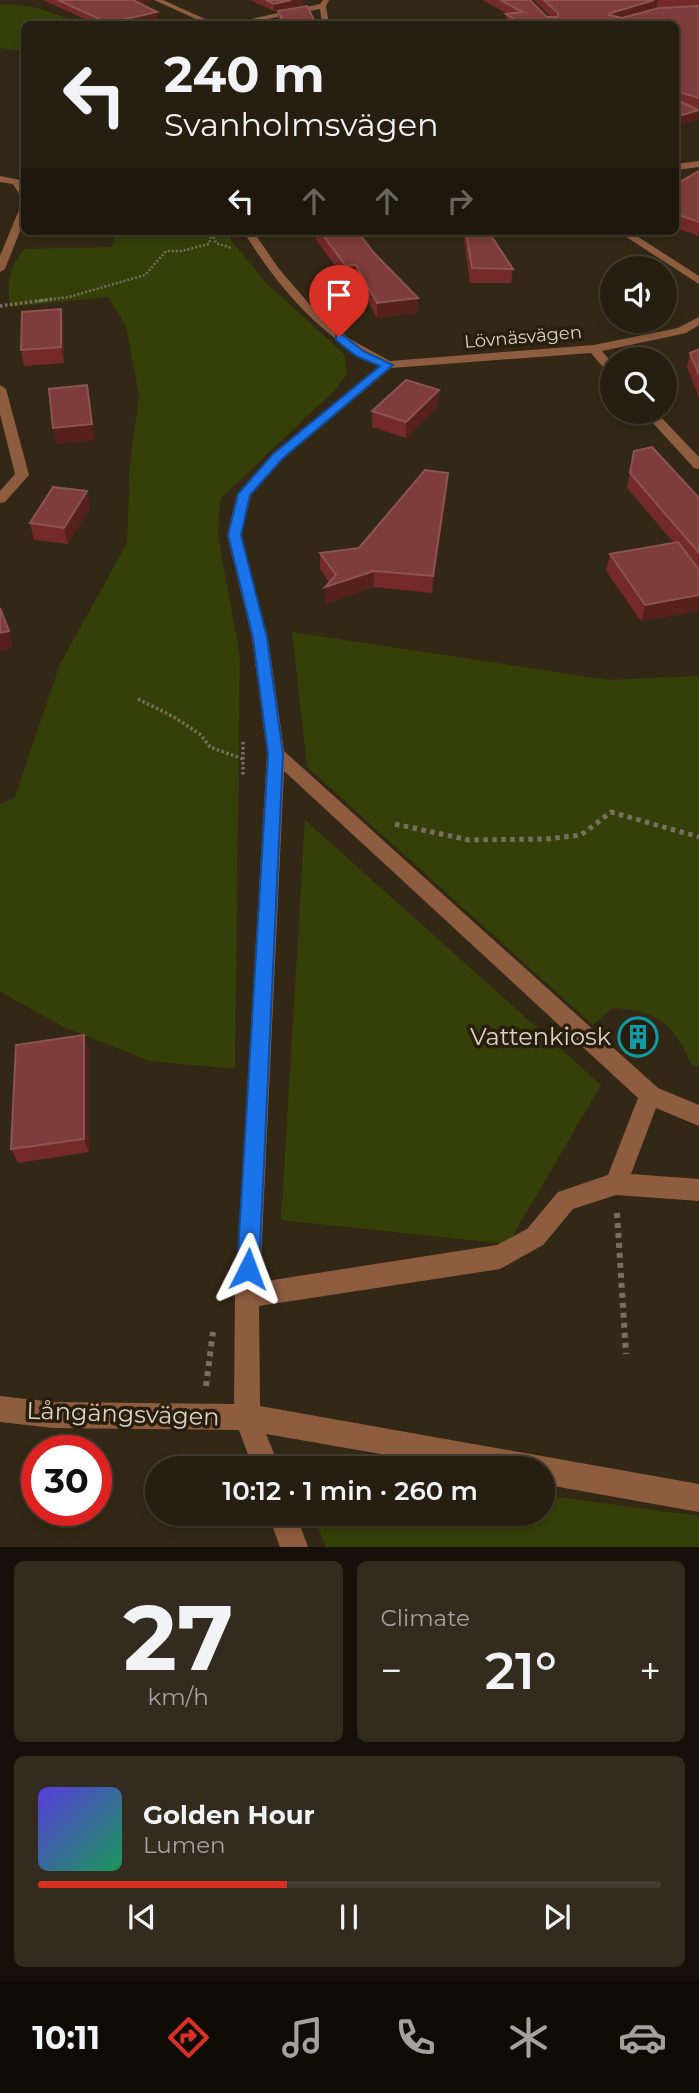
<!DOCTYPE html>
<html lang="en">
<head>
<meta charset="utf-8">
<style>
	:root { --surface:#261e10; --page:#322b1e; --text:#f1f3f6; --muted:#a4a29f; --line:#423c30; --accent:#d93025 }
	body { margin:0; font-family:Montserrat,sans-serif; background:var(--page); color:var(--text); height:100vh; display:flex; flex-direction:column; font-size:26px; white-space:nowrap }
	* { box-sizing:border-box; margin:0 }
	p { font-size:23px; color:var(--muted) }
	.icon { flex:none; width:38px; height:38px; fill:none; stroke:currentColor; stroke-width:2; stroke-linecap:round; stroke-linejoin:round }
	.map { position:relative; height:1547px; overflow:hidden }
	.details { display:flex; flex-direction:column; gap:14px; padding:14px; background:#151009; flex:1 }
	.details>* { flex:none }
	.top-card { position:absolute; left:21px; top:21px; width:658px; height:214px; border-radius:10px; box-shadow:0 4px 10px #0003,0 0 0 2px var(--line); background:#261e10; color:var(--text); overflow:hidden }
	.tools { position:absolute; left:600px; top:256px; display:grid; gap:14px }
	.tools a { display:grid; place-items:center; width:77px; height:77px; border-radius:50%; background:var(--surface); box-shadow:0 4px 10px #0003,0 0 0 2px var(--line); font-size:35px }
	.speed { position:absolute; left:21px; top:1435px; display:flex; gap:14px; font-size:35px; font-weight:700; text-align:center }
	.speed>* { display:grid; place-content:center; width:91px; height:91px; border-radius:50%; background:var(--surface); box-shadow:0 4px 10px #0003,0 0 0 2px var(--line); line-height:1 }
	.speed .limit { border:10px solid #d22; background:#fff; color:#111 }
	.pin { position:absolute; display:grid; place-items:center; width:60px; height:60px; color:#fff; margin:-72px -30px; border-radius:50% 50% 50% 0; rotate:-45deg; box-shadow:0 0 7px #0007 }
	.pin .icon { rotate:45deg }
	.me { position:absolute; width:77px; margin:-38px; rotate:3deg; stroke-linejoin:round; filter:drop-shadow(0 0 5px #0008) }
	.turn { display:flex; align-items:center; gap:24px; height:147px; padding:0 28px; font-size:32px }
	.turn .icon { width:91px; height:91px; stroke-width:2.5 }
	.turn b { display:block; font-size:49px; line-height:60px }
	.lanes { display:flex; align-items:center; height:66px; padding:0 28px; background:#0003; justify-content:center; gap:35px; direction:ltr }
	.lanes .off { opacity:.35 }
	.big { font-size:52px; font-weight:600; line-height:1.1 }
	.details .tile { flex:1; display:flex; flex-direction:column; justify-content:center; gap:10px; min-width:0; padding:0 24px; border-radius:10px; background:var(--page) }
	.details .dial { align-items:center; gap:0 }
	.dial b { font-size:91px; line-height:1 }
	.song { display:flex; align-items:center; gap:21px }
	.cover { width:84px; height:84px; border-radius:10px; background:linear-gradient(135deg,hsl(250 70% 55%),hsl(150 70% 35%)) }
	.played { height:7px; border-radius:4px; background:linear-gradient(90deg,var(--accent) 40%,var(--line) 40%) }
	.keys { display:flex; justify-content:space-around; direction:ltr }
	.heat { display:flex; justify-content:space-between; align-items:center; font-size:38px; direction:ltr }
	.details .tiles { flex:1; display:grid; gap:14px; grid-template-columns:1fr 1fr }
	.tile:last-child { grid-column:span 2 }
	.trip { position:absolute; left:145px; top:1456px; width:410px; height:70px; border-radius:35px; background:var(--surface); box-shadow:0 4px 10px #0003,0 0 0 2px var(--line); font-weight:600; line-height:70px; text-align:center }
	.dock { display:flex; height:112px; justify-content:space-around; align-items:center; background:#0f0c06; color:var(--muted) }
	.dock .icon { width:49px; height:49px }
	.dock .current { color:var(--accent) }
	.dock b { font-size:32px; color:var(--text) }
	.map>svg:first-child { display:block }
</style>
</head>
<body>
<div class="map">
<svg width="699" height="1547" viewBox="0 0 699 1547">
	<rect width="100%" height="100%" fill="#332815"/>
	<g fill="#353f08">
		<polygon points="9,4 38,8 82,24 24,24 24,56 22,51 0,48 0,5"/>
		<path d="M 116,231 L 227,231 L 231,240 L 266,283 L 344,354 L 347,374 L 334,391 L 220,499 L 218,535 L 240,657 L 235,1069 L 150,1061 L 66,1028 L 0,992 L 0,804 L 15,797 L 60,664 L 127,543 L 130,462 L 139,396 L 126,326 L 108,297 L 10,307 C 6,282 9,269 24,249 L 112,247 Z"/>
		<path d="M 292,632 L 608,680 L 699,676 L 699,1067 L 691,1064 C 674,1024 657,1010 613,1008 L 593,1025 L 307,767 Z"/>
		<polygon points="305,820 601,1085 508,1244 281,1220"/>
		<polygon points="543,1495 699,1516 699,1547 326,1547 312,1514 542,1514"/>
	</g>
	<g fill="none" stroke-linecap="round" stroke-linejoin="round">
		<g stroke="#786f5f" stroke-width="2.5" stroke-dasharray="2 2" stroke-linecap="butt">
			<polyline points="212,233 216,243 231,248"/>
			<polyline points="38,301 69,297 145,275 166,251 182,251 209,244 212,232"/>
		</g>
		<g stroke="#786f5f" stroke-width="3.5" stroke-dasharray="2.5 2.5" stroke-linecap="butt">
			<polyline points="0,306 52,299"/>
			<polyline points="138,699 174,717 201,735 210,747 243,759"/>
			<polyline points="243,742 243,775"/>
		</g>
		<polyline stroke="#786f5f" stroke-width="5" stroke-dasharray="4.5 4.5" stroke-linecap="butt" points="395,824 469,840 546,839 581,835 611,812 699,837"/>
		<g stroke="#786f5f" stroke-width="6" stroke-dasharray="5 5" stroke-linecap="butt">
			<polyline points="617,1213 626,1354"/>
			<polyline points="206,1386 213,1332"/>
		</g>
		<g fill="#8e5d40" fill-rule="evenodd">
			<polygon points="154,0 163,0 216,24 207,24"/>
			<polygon points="323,0 329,0 326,6 329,24 322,24 320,9 240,24 228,24 320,4"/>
			<polygon points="699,161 699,167 676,170 676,164"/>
			<polygon points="0,176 20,180 24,187 24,198 21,197 13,184 0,182"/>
			<polygon points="24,207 24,221 5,269 0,272 0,256 19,210"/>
			<path d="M 243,231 L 253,231 L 279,269 L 312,307 L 350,339 L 390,361 L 594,345 L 678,328 L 699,317 L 699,325 L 686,333 L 602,351 L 612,363 L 612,374 L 608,373 L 591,353 L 391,368 L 283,459 L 251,495 L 241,535 L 268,638 L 284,751 L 658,1088 L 699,1105 L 699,1126 L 656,1108 L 631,1174 L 699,1179 L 699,1201 L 616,1195 L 573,1209 L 543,1245 L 500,1269 L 259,1306 L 260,1406 L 699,1484 L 699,1512 L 542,1484 L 542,1468 L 461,1468 L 266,1434 L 280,1468 L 253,1468 L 239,1430 L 53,1428 L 0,1422 L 0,1396 L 53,1402 L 234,1404 L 235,1296 L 267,754 L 252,638 L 227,535 L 237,494 L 273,453 L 380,366 C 319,336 278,287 243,231 ZM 284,771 L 638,1098 L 608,1175 L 558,1192 L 527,1229 L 497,1245 L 260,1282 Z"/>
			<polygon points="617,231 629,231 699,276 699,284"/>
			<polygon points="0,385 6,389 29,475 5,502 0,503 0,491 15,474 0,414"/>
			<polygon points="642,411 655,411 699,457 699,469 694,468"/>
			<polygon points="268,1514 296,1514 308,1547 280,1547"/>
		</g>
	</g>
	<g fill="#732a29">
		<polygon points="43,0 152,0 152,1 140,4 158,20 137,24 95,24"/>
		<polygon points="250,0 303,0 303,5 274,11"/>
		<polygon points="482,0 530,0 547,17 551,17 534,0 699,0 699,6 657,7 628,16 699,6 699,108 690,106 699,109 698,119 676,126 676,24 508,24 505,23 506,14 508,14"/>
		<polygon points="278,11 314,20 314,24 281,24 278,20"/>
		<polygon points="699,171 699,236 676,228 676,184"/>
		<polygon points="41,231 76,231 76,234 41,235"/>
		<polygon points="310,231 357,231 374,253 418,298 417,313 377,318 356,279 346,281"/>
		<polygon points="463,231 488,231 513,269 511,283 470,283"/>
		<polygon points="61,309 64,324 64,363 24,366 21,350"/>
		<polygon points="699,349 699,397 687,367 690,353"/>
		<polygon points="439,390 438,406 406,438 372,427 372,411"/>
		<polygon points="634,451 699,498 699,611 641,621 606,571 610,554 674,543 627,488"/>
		<polygon points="447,489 432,593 374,587 325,604 329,582 320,569 320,553 359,548"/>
		<polygon points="90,507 68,544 34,540 30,523"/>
		<polygon points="89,1050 89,1152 18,1163 11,1149"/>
	</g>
	<g fill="#55211a">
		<polygon points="130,0 152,0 152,1 130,6"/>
		<polygon points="291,0 303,0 303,5 274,11 274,4"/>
		<polygon points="654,0 658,0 657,7 609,21 609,15 611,13"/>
		<polygon points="157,12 158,20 137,24 108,24 108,23"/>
		<polygon points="699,110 698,119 676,126 676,117"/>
		<polygon points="356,265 356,279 346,281 346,266"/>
		<polygon points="418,298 417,313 377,318 377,303"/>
		<polygon points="61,309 64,324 64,363 61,347"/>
		<polygon points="87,385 95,440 56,444 53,428"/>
		<polygon points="439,390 438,406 406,438 406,422"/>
		<polygon points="448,473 447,489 432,593 433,576"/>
		<polygon points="87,491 90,507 68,544 64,528"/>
		<polygon points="374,571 374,587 325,604 325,587"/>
		<polygon points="699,595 699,611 641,621 645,605"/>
		<polygon points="9,631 13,647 0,651 0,633"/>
		<polygon points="84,1035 89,1050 89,1152 84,1139"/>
	</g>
	<g fill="#7e3c3a" stroke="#8c5350" stroke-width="2">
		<polygon points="58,0 133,0 157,12 108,23"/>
		<polygon points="266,0 291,0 274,4"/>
		<polygon points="500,0 530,0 547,17 558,17 558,13 544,0 654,0 611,13 609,15 622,18 659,8 699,6 699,98 676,91 677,100 699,110 676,117 676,24 522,24 506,14 523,12"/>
		<polygon points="307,6 314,20 303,20 306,24 288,24 295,21 283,21 278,11"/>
		<polygon points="699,171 699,222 676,214 676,184"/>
		<polygon points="320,231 357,231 374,253 418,298 377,303 356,265 346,266"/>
		<polygon points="466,231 488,231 513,269 472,268"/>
		<polygon points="61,309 61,347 21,350 22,312"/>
		<polygon points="699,349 699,375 690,353"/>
		<polygon points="406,380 439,390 406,422 372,411"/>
		<polygon points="87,385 92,424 53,428 49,389"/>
		<polygon points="652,447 699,498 699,553 630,473 634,451"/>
		<polygon points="425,470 448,473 433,576 374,571 325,587 336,575 320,553 359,548"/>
		<polygon points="53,487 87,491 64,528 30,523"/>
		<polygon points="678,542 699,570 699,595 645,605 610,554"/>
		<polygon points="0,608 9,631 0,633"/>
		<polygon points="84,1035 84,1139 11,1149 16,1045"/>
	</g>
	<polygon fill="#1a73e8" stroke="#114b97" stroke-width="2" points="336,335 343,335 363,351 393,365 282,459 250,495 241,535 267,638 283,754 259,1269 256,1277 248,1280 241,1277 237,1269 268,754 253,638 228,535 238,494 273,454 380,366 356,356 336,340"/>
	<defs>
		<g id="building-ring" transform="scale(2.0125)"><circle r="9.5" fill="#291e0c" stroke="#0f9aa8" stroke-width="1.5"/><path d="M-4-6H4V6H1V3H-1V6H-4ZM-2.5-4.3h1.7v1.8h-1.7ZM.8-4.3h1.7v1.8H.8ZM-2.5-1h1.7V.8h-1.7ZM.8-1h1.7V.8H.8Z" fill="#0f9aa8"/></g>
	</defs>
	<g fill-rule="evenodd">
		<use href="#building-ring" x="638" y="1037"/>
	</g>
	<g text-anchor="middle" stroke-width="7" stroke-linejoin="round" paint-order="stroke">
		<g font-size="18" fill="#d9d2c7" stroke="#291e0c">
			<text transform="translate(523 337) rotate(-5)" y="6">Lövnäsvägen</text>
		</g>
		<g font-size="24" fill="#d9d2c7" stroke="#291e0c" text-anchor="end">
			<text x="611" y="1045">Vattenkiosk</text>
		</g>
		<g font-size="24" fill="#d9d2c7" stroke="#291e0c">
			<text transform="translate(123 1414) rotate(2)" y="8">Långängsvägen</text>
		</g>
	</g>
</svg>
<div class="tools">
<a><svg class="icon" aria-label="sound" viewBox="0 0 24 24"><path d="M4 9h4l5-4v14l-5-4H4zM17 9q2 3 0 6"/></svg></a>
<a><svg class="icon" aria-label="search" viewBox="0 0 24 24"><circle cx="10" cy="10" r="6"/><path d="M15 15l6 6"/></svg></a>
</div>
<div class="speed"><div class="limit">30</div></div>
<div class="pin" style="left:339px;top:337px;background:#d93025"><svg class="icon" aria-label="arrive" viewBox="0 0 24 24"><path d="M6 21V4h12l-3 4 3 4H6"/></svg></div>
<svg class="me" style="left:248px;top:1269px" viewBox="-20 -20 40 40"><path d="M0-17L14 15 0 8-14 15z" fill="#1a73e8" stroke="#fff" stroke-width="4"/></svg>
<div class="trip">10:12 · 1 min · 260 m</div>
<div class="top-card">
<div class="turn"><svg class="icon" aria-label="left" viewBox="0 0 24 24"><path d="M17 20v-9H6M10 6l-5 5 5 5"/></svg><div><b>240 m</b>Svanholmsvägen</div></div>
<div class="lanes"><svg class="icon" aria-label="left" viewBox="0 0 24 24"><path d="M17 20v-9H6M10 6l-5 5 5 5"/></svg><svg class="icon off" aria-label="ahead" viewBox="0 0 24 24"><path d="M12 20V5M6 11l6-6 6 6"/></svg><svg class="icon off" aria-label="ahead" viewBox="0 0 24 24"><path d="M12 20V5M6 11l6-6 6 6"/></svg><svg class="icon off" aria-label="right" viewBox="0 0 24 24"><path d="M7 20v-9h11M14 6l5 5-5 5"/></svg></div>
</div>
</div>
<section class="details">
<div class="tiles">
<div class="tile dial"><b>27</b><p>km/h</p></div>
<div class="tile"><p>Climate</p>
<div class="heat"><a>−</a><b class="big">21°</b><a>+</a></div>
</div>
<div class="tile">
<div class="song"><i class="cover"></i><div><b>Golden Hour</b><p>Lumen</p></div></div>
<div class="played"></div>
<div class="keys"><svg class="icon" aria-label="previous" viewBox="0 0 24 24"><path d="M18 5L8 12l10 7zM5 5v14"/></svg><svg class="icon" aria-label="pause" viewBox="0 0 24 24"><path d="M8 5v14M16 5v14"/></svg><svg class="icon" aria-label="next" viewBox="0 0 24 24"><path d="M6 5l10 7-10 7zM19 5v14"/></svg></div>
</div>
</div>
</section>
<nav class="dock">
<b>10:11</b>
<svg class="icon current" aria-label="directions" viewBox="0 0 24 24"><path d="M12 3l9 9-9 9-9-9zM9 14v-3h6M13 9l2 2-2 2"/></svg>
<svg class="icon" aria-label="music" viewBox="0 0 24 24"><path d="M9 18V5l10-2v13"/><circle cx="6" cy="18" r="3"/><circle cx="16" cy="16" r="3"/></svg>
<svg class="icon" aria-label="phone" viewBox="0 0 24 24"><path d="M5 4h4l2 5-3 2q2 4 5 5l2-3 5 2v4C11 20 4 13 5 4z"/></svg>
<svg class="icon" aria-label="climate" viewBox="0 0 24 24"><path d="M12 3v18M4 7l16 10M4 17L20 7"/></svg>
<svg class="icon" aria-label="car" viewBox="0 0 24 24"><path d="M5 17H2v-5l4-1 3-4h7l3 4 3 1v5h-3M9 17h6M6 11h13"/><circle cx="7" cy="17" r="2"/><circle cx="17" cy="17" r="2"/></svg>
</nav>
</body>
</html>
